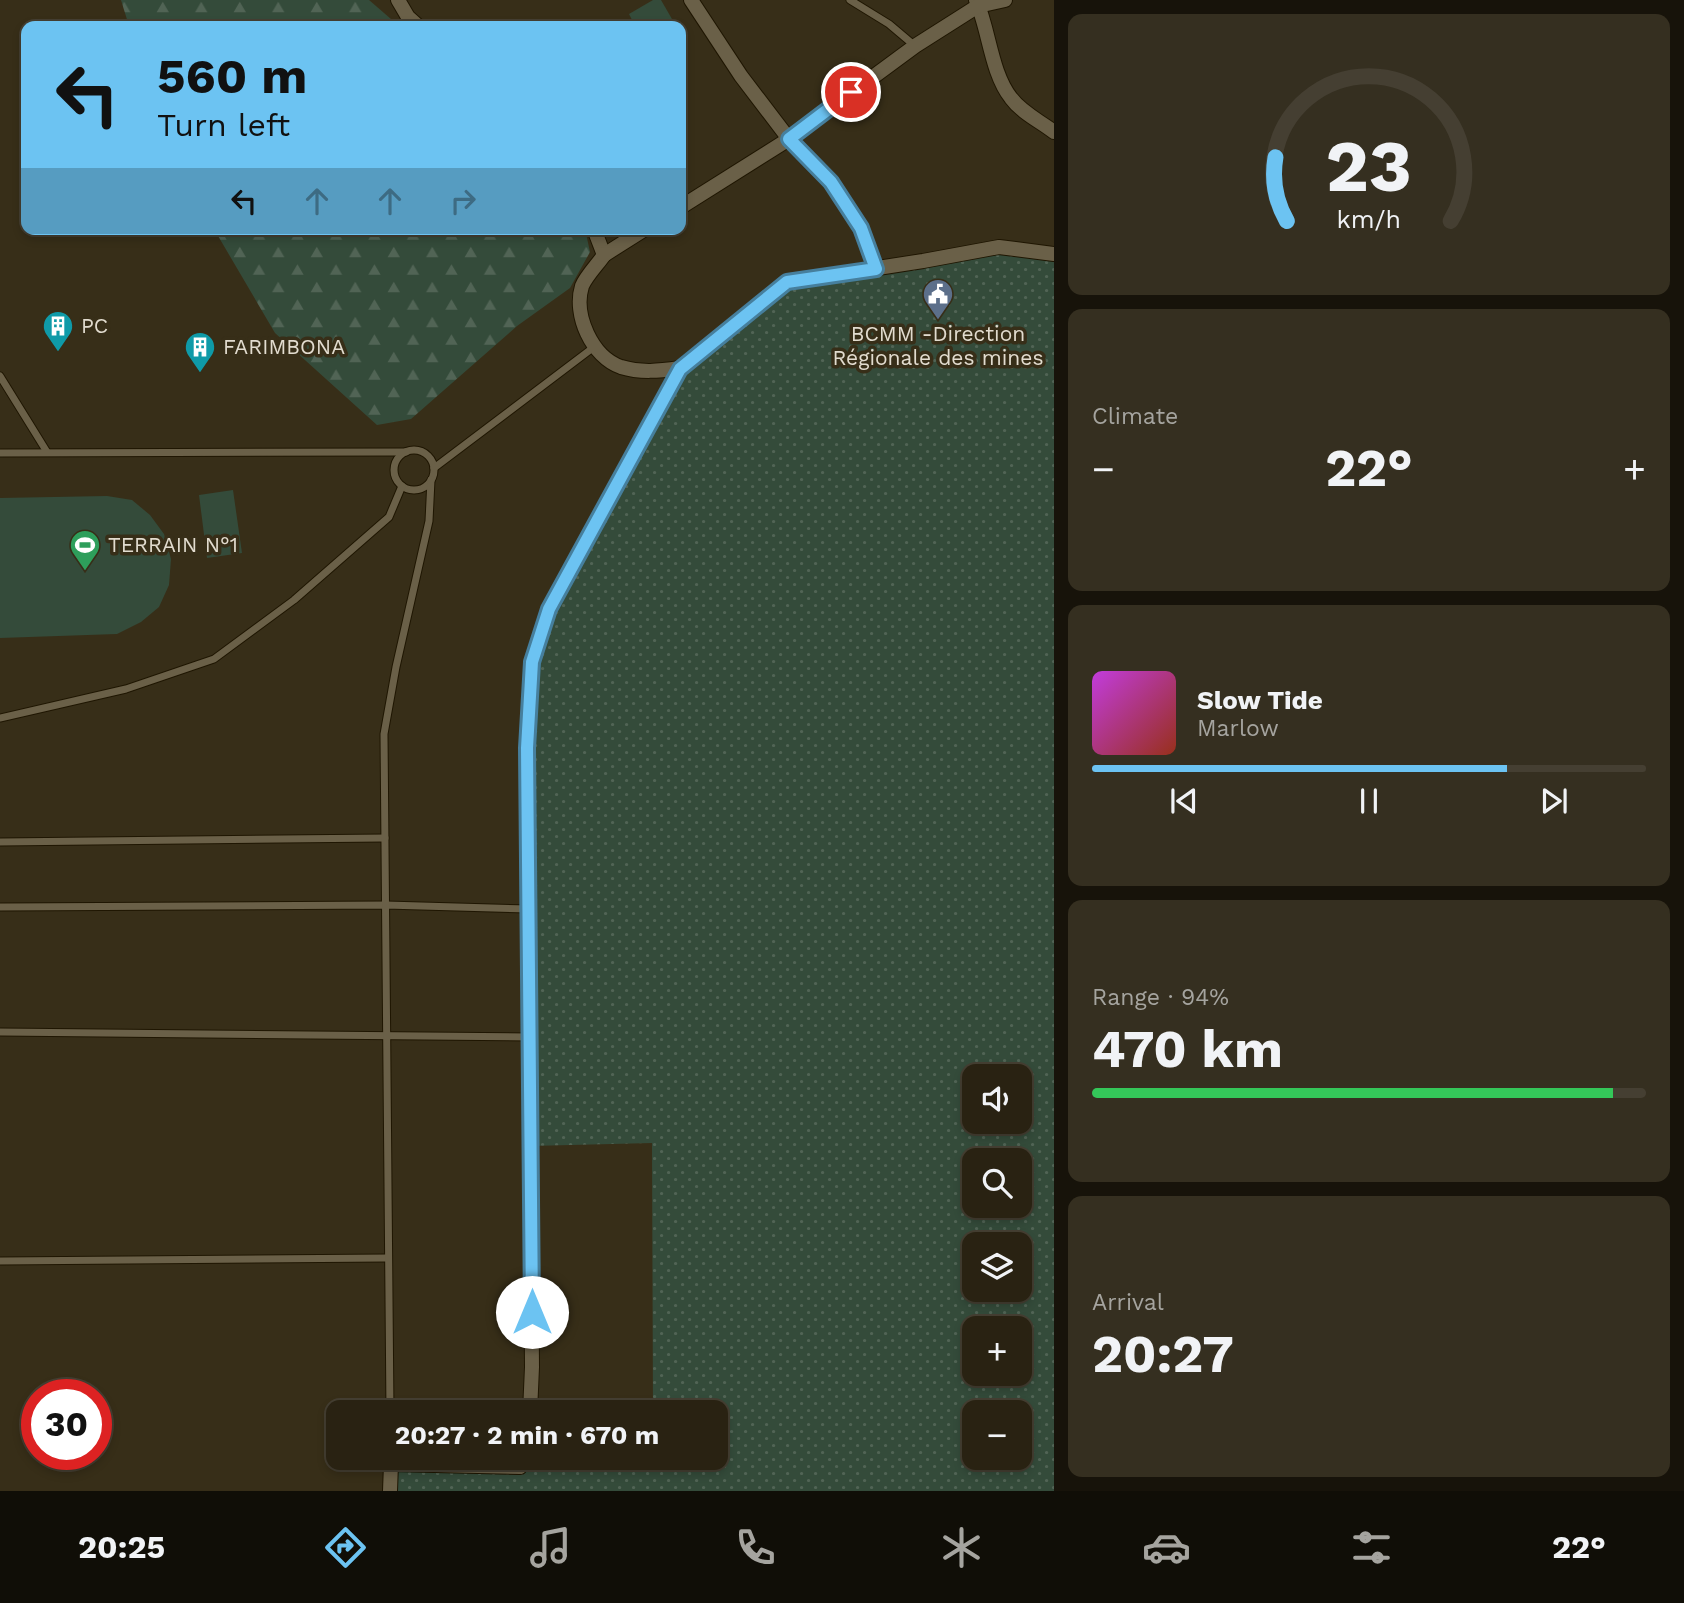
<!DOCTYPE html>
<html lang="en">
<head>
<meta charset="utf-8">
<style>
	:root { --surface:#292212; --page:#352f20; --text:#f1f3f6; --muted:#a5a49f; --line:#453f32; --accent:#6cc3f2 }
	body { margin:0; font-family:"Work Sans",sans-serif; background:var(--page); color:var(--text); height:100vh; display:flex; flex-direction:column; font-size:26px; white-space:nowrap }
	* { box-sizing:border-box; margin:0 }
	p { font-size:23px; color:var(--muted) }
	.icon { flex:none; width:38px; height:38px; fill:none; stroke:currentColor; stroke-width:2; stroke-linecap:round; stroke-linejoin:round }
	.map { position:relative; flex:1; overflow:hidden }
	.side { display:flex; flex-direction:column; gap:14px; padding:14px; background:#17130a; width:630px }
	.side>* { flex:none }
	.hud { position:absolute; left:21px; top:21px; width:665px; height:214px; border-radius:14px; box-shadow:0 4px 10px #0003,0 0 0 2px var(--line); background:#6cc3f2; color:#111; overflow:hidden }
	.tools { position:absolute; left:962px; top:1064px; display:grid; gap:14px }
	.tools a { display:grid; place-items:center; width:70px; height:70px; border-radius:14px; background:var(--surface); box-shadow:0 4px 10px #0003,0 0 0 2px var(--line); font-size:35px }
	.speed { position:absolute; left:21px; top:1379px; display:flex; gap:14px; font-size:35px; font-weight:700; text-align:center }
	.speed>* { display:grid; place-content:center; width:91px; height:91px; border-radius:50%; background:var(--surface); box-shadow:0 4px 10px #0003,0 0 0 2px var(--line); line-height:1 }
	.speed .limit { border:10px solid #d22; background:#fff; color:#111 }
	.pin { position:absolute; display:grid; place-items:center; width:60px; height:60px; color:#fff; margin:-30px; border:4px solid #fff; border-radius:50%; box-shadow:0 2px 7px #0007 }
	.me { position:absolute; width:77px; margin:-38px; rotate:0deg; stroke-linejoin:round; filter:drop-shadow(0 0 5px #0008) }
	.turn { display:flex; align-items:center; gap:24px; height:147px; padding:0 21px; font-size:32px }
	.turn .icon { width:91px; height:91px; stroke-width:2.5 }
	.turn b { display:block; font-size:49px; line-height:60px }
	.lanes { display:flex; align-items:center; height:66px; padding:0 21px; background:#0003; justify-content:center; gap:35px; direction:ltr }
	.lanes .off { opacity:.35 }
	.big { font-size:52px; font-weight:700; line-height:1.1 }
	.side .tile { flex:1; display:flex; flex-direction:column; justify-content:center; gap:10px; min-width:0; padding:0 24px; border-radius:14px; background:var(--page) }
	.side .dial { align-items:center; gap:0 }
	.dial svg { height:182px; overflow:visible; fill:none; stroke:var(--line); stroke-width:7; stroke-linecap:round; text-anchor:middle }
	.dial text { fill:var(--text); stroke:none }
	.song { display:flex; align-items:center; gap:21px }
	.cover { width:84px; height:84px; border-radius:10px; background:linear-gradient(135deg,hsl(290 70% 55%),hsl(10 70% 35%)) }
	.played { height:7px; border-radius:4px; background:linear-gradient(90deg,var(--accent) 75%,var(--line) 75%) }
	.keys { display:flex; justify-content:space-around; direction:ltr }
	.heat { display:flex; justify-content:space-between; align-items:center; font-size:38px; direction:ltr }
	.charge { height:10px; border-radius:5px; background:linear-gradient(90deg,#34c759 94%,var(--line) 0) }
	.trip { position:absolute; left:326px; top:1400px; width:402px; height:70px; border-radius:14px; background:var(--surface); box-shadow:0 4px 10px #0003,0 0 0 2px var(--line); font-weight:700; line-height:70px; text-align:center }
	.tabs { display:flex; height:112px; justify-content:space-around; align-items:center; background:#100e07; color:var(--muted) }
	.tabs .icon { width:49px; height:49px }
	.tabs .active { color:var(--accent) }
	.tabs b { font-size:32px; color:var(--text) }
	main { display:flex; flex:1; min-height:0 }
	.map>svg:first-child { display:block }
</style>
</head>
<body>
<main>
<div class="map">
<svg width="1054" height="1491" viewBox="0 0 1054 1491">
	<defs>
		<pattern id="grass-dots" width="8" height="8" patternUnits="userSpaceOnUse" patternTransform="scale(1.75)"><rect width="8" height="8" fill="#344b3a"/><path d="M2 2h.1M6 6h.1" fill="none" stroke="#516455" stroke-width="1.8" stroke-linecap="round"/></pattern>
		<pattern id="forest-firs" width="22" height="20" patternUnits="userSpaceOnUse" patternTransform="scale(1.75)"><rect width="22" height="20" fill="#344b3a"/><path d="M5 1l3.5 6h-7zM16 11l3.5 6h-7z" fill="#516455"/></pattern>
	</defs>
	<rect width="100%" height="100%" fill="#372e18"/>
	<path fill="url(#grass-dots)" fill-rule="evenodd" d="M 999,247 L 1054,254 L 1054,1491 L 390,1491 L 391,1464 L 520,1467 L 526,1458 L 716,1458 L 716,1412 L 653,1412 L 652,1143 L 530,1146 L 532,662 L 549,609 L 680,368 L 787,282 ZM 975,1076 L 1020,1076 L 1020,1122 L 975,1122 ZM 975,1160 L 1020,1160 L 1020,1206 L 975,1206 ZM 975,1244 L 1020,1244 L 1020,1290 L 975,1290 ZM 975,1328 L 1020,1328 L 1020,1374 L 975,1374 ZM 975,1412 L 1020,1412 L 1020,1458 L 975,1458 Z"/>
	<g fill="url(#forest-firs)">
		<polygon points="121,0 369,0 399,26 129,26"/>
		<polygon points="214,229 585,229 590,252 570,288 517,326 411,419 377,425 275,333"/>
	</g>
	<g fill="#344b3a">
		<polygon points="653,0 661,0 676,26 635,26 629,14"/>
		<polygon points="233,490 242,553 207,558 199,495"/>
		<polygon points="107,496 132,500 150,515 164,534 171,559 169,585 159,607 141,622 117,634 0,638 0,498"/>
	</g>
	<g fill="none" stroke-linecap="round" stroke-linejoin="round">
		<g stroke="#1f1602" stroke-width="9">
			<g id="lane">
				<polyline points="850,0 889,24 915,46"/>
				<polyline points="0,376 47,452"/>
				<circle cx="414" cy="470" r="20"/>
				<polyline points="0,453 406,452"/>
				<polyline points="434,468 594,347"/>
				<polyline points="0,718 126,689 214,659 294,600 389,517 402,486"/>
				<polyline points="0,842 385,838"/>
				<polyline points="0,907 386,905 528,909"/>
				<polyline points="0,1032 529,1037"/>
				<polyline points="0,1261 387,1258"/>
				<polyline points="390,1412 384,734 396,667 429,521 431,480"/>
			</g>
		</g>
		<g stroke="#1f1602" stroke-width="16">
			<g id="street">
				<polyline points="398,0 408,17 418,26"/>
				<polyline points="691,0 741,76 789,139 831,182 861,228 876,269"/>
				<path d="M 976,0 C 989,29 991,73 1011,98 C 1022,113 1040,121 1054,132"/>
				<polyline points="681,207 789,139 915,46 978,6 1005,0"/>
				<path d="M 594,229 L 604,255 C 598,264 586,276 582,286 C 573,315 592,357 621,367 C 641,373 659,371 680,368"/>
				<polyline points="604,255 645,229"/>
				<polyline points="530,1412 532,1367 527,748 532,662 549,609 680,368 787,282 923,261 999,247 1054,254"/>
				<polyline points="390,1491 391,1464 520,1467 526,1458"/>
			</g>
		</g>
		<use href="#lane" stroke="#6a6048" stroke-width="7"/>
		<use href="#street" stroke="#6a6048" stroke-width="14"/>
	</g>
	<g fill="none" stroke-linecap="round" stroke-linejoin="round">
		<g stroke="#467f9d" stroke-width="18">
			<polyline id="route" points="532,1312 527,748 532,662 549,609 680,369 787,282 876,269 861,228 831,182 789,139 851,92"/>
		</g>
		<use href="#route" stroke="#6cc3f2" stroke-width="12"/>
	</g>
	<defs>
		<g id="civic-pin" transform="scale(1.575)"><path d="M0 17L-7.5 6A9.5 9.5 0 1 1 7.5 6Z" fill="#5c6f8a" stroke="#372e18"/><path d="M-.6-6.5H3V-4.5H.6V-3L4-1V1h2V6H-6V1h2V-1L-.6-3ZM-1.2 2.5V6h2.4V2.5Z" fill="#fff"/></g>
		<g id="building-pin" transform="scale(1.575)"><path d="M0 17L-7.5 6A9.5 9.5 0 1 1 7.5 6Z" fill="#0f9aa8" stroke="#372e18"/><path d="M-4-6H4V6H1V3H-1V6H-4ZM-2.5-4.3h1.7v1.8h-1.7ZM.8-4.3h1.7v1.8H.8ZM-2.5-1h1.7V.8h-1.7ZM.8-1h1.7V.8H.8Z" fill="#fff"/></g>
		<g id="stadium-pin" transform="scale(1.575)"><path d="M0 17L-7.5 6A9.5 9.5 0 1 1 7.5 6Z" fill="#2e9e5b" stroke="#372e18"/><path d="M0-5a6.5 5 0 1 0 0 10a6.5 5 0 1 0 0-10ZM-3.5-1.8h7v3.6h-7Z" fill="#fff"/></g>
	</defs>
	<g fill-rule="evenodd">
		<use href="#civic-pin" x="938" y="294"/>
		<use href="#building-pin" x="58" y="326"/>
		<use href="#building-pin" x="200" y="347"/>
		<use href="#stadium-pin" x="85" y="545"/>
	</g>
	<g text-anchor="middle" stroke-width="7" stroke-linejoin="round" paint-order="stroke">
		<g font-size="21" fill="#e2dccf" stroke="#372e18" text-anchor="start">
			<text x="81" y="333">PC</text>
			<text x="938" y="341" text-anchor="middle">BCMM -Direction<tspan x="938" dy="24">Régionale des mines</tspan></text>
			<text x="223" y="354">FARIMBONA</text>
			<text x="108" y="552">TERRAIN N°1</text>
		</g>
	</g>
</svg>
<div class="tools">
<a><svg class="icon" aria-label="sound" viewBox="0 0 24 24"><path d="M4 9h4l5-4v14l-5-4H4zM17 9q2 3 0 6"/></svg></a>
<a><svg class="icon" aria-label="search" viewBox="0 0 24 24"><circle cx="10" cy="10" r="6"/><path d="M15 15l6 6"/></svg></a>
<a><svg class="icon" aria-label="layers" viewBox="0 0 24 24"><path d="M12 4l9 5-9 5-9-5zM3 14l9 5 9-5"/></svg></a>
<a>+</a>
<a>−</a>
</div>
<div class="speed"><div class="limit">30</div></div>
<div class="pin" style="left:851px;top:92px;background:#d93025"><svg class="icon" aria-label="arrive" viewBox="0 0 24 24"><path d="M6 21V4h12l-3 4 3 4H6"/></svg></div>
<svg class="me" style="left:532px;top:1312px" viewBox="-20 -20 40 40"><circle r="19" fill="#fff"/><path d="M0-13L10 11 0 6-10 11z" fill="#6cc3f2"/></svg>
<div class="trip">20:27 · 2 min · 670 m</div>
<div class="hud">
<div class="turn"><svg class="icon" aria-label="left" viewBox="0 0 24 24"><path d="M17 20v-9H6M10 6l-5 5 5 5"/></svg><div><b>560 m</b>Turn left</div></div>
<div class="lanes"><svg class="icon" aria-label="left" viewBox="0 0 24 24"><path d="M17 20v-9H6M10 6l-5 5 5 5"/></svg><svg class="icon off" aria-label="ahead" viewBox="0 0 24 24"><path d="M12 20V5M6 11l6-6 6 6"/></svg><svg class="icon off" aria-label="ahead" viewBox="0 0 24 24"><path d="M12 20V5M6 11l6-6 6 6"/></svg><svg class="icon off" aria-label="right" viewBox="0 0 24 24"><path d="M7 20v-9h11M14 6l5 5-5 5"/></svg></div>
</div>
</div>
<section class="side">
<div class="tile dial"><svg viewBox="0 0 100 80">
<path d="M14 69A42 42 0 1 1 86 69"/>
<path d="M14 69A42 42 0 0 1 9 41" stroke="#6cc3f2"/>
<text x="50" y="56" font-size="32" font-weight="700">23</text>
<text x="50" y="72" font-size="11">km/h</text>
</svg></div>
<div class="tile"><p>Climate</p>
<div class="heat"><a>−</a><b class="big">22°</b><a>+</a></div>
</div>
<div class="tile">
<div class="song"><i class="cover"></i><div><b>Slow Tide</b><p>Marlow</p></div></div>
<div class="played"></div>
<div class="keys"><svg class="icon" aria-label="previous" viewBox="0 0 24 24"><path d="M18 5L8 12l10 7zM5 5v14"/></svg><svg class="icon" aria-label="pause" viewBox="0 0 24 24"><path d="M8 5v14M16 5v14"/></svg><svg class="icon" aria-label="next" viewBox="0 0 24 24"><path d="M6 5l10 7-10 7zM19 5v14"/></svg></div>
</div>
<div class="tile"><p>Range · 94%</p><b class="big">470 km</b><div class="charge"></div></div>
<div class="tile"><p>Arrival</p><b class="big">20:27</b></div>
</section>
</main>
<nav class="tabs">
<b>20:25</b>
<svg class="icon active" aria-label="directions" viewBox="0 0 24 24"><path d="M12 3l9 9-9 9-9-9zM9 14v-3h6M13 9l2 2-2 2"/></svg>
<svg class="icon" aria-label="music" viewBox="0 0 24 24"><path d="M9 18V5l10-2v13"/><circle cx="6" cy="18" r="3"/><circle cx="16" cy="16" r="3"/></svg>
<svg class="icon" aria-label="phone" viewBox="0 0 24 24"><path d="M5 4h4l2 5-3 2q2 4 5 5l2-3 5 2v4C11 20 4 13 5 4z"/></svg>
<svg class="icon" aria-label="climate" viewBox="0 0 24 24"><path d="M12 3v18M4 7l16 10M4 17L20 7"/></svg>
<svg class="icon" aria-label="car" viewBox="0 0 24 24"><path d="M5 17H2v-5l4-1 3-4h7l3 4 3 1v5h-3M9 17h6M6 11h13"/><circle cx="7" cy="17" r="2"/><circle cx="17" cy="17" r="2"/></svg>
<svg class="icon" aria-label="filters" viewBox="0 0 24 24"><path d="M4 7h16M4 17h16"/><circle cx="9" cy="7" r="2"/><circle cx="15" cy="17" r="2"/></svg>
<b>22°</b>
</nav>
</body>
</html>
